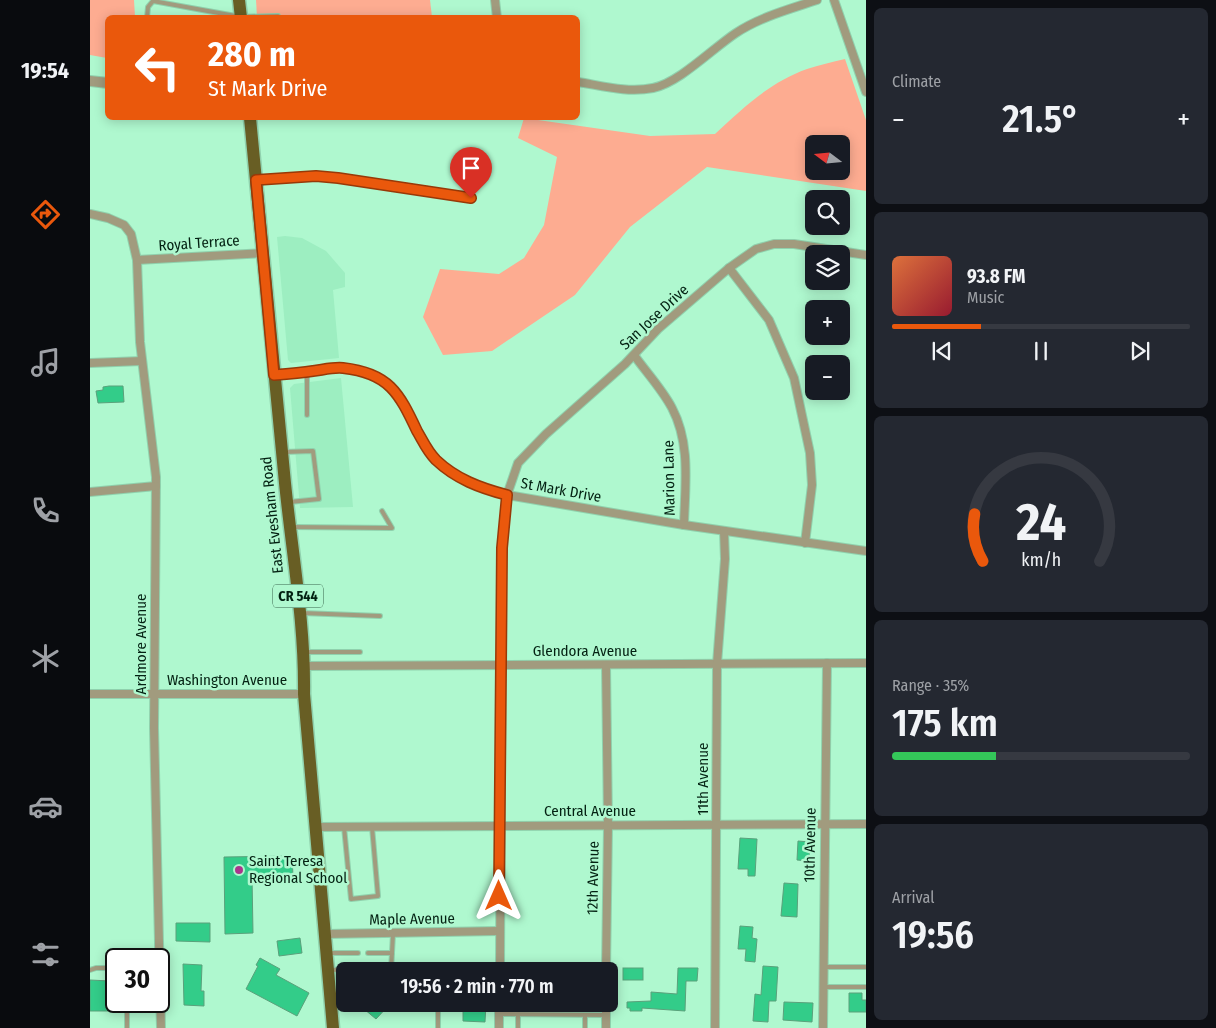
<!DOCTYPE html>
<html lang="en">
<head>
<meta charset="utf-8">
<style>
	:root { --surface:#171b24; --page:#242831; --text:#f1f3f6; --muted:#9ea1a6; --line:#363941; --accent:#ea580c }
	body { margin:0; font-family:"Fira Sans Condensed",sans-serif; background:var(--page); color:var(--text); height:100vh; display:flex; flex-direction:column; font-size:19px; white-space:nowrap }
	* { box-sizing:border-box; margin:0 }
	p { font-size:16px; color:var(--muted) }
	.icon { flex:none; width:28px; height:28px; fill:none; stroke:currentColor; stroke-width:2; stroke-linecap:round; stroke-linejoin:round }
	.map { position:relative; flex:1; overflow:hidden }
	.drawer { display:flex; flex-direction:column; gap:8px; padding:8px; background:#0d0f14; width:350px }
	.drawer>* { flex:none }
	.top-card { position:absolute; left:15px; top:15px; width:475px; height:105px; border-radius:8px; box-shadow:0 2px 12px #0003; background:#ea580c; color:#fff; overflow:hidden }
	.needle { width:32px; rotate:286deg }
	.buttons { position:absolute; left:715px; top:135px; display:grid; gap:10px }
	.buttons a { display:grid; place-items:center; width:45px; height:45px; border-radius:8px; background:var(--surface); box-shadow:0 2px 12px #0003; font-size:25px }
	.speed { position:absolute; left:15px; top:948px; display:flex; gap:10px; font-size:25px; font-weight:700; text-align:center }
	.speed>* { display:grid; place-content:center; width:65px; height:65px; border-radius:50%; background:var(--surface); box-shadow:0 2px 12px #0003; line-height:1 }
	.speed .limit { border:2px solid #111; border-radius:8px; background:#fff; color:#111 }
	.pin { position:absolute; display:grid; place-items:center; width:42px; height:42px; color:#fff; margin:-51px -21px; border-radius:50% 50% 50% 0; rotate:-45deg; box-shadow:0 0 5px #0007 }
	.pin .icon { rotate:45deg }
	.me { position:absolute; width:55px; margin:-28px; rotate:0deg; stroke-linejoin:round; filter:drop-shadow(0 0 4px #0008) }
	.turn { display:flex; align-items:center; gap:18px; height:105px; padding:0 20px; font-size:22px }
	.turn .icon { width:65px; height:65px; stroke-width:2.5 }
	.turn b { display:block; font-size:35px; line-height:42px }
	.big { font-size:38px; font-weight:600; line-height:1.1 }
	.drawer .widget { flex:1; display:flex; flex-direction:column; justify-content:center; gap:8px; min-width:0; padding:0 18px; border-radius:8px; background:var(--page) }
	.drawer .dial { align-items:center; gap:0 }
	.dial svg { height:130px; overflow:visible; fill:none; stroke:var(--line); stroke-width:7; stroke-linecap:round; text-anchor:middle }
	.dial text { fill:var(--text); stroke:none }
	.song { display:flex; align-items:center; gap:15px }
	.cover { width:60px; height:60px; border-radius:8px; background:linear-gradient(135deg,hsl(20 70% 55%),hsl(350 70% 35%)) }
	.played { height:5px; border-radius:2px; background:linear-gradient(90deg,var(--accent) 30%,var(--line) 30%) }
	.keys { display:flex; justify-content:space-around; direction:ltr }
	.heat { display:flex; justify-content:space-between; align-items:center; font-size:28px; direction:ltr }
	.charge { height:8px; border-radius:4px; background:linear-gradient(90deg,#34c759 35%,var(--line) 0) }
	.trip { position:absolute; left:246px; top:962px; width:282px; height:50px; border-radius:8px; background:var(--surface); box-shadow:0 2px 12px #0003; font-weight:600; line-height:50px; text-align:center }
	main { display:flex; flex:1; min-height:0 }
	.menu { display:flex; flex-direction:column; width:90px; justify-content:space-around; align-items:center; background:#090b0e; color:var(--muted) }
	.menu .icon { width:35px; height:35px }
	.menu .selected { color:var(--accent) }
	.menu b { font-size:22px; color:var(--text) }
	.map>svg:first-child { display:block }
</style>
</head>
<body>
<main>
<nav class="menu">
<b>19:54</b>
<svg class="icon selected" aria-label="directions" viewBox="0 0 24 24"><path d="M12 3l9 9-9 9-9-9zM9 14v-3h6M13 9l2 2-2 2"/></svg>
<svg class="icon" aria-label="music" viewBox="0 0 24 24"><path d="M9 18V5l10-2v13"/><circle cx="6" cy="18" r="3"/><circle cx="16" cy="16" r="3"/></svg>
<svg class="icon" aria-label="phone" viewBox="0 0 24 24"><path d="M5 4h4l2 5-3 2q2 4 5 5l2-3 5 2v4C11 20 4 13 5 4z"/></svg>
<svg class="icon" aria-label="climate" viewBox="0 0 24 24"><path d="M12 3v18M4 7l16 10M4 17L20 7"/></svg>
<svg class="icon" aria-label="car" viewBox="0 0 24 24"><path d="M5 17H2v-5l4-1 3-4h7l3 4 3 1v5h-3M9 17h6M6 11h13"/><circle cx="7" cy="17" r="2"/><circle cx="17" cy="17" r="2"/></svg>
<svg class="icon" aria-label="filters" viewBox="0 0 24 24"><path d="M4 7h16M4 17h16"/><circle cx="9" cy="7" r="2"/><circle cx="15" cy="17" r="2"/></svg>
</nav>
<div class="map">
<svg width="776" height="1028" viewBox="0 0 776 1028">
	<rect width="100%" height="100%" fill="#aff8cf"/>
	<g fill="#9deec1">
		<polygon points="195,236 212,238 236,251 255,273 255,287 243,290 249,358 201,363 198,360 187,237"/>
		<polygon points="251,378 263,507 210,508 200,388 204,384"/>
	</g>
	<g fill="#fdac91" fill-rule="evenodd">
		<polygon points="0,0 44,0 45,17 18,18 17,58 0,55"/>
		<polygon points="166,0 340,0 342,17 167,17"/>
		<path d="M 755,59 L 776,120 L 776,191 L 617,167 L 540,227 L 485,295 L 402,351 L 353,355 L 333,317 L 350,269 L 409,274 L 434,258 L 454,225 L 467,157 L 428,138 L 434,118 L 560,136 L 625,134 C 653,108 680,82 717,69 C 729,65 742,62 755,59 ZM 724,144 L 751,144 L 751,171 L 724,171 Z"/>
	</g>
	<g fill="#33cc89" stroke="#5aa17b">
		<polygon points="19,386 33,386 34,402 8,403 6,391 13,390 13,387"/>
		<polygon points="650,838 667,839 665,876 658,876 658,869 648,869"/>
		<polygon points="708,841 720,842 719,861 707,860"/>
		<polygon points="202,856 203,876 162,877 163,933 135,934 134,857"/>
		<polygon points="694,883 708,884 707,917 691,916"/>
		<polygon points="86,923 120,923 120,942 86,941"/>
		<polygon points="650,926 663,927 662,938 667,939 665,962 655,961 656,949 648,949"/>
		<polygon points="210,938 212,953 189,956 187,941"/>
		<polygon points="170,958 190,969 186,975 219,993 207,1016 156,989 168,966 166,965"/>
		<polygon points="93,964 112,965 111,991 114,991 114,1006 94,1005"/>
		<polygon points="673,966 688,967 686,1001 679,1001 678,1022 663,1021 665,994 671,995"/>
		<rect x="533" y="968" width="20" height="12"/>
		<polygon points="588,968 608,968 607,981 596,981 595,1011 552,1008 552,1011 540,1011 540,1008 537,1008 537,1002 561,1001 561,992 587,994"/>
		<polygon points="0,980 20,981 19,1011 0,1011"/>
		<polygon points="759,993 772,993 772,1000 776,1000 776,1012 759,1012"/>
		<polygon points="694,1002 723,1003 722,1022 693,1020"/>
		<polygon points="268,1004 300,1004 286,1019"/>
		<polygon points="378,1004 396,1004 395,1022 373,1021 373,1005 378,1006"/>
	</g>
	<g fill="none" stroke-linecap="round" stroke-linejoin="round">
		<g stroke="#90d1ad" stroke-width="6">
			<g id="service">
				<polyline points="57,18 58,7 63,1 151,17 188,16"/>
				<polyline points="217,372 217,415"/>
				<polyline points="194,452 223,451 229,499 200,502"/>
				<polyline points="202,527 302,528 292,511"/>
				<polyline points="212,613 290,616"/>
				<polyline points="215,652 270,652"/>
				<polyline points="254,827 261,899 288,896 282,827"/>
				<polyline points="238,953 268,953"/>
				<polyline points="278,953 302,953"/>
				<polyline points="733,967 776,967"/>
				<polyline points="0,970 6,968 26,968"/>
				<polyline points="241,970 262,969 275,971"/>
				<polyline points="301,971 303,934"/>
				<polyline points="410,971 516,971"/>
				<polyline points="733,987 776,987"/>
				<polyline points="37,1001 37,1028"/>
				<polyline points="348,1004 348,1028"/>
				<polyline points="409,1014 516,1015"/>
				<polyline points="428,1028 428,1014"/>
				<polyline points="495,1028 495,1015"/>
			</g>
		</g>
		<g stroke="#90d1ad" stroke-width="10">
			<g id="minor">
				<polyline points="405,0 407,18"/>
				<polyline points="744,0 776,92"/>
				<path d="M 488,82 C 513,86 538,93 563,88 C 589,83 623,48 646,33 C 670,17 700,9 727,0"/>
				<polyline points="166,180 226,176 247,178 381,198"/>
				<polyline points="0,214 18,218 34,225 41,234 47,260 50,342 66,477 64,728 71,1028"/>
				<polyline points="47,260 173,253"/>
				<polyline points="639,268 679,320 704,378 720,453 722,485 715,543"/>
				<path d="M 544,355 C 556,372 572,389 582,408 C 601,444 595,485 594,525"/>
				<polyline points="0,363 52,361"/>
				<path d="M 184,375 C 197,374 210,373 222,371 C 232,370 243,367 253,368 C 298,373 309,393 327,430 C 333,441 337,451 346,460 C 365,479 390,488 417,495 L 594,525 L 776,551"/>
				<polyline points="0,492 66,486"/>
				<polyline points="214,666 776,663"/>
				<polyline points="0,694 214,694"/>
				<polyline points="225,827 776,824"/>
				<polyline points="235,934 409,931"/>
				<polyline points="410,971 412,548 417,495 428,463 456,434 535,364 568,329 639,268 666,249 684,244 704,244 776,255"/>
				<polyline points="516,971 518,825 516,665"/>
				<polyline points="409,1028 409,1004"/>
				<polyline points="516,1028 516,1004"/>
				<polyline points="625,1028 627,664 635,559 634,531"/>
				<polyline points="733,1028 737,663"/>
			</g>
		</g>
		<g stroke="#90d1ad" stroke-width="12">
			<polyline id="tertiary" points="0,81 18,83"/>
		</g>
		<g stroke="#90d1ad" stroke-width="15">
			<g id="primary">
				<polyline points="149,0 151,18"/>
				<path d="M 160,118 C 172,239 183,361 195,483 C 202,553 215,623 214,694 L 243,1028"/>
			</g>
		</g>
		<use href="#service" stroke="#a19b7e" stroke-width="4"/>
		<use href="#minor" stroke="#a19b7e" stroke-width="8"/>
		<use href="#tertiary" stroke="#a19b7e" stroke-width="10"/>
		<use href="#primary" stroke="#685e24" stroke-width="12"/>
	</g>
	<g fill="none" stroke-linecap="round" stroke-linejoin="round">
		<g stroke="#983908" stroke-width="12">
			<path id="route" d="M 381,198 L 248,178 L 226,176 L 166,180 L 184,375 C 197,374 210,373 223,371 C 232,370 243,367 253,368 C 299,373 309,393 327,431 C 333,441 337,451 346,460 C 366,479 390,488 417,495 L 412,548 L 409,896"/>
		</g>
		<use href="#route" stroke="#ea580c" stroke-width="9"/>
	</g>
	<circle fill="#aa358d" stroke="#aff8cf" stroke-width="2" cx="149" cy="870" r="5"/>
	<g text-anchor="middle" stroke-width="5" stroke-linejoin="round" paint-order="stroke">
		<rect fill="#aff8cf" stroke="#37624b" stroke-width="1" x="183" y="584.5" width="50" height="23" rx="4"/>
		<g font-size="14" font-weight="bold" fill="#032112">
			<text x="208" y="601">CR 544</text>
		</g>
		<g font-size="15" fill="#032112" stroke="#aff8cf">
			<text transform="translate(109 243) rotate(-4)" y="5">Royal Terrace</text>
			<text transform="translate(564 317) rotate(-43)" y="5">San Jose Drive</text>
			<text transform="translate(579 478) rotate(-91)" y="5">Marion Lane</text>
			<text transform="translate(471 490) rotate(10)" y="5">St Mark Drive</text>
			<text transform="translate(182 515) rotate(-96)" y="5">East Evesham Road</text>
			<text transform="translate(51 644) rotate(-90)" y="5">Ardmore Avenue</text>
			<text x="495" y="656">Glendora Avenue</text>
			<text x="137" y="685">Washington Avenue</text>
			<text transform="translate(613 779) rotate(-90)" y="5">11th Avenue</text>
			<text x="500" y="816">Central Avenue</text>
			<text transform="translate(720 845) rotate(-89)" y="5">10th Avenue</text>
			<text transform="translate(503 878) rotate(-89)" y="5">12th Avenue</text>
			<text transform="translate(322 919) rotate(-1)" y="5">Maple Avenue</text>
		</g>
		<g font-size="15" fill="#032112" stroke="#aff8cf" text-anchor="start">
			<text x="159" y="866">Saint Teresa<tspan x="159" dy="17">Regional School</tspan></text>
		</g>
	</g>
</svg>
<div class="buttons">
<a><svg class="needle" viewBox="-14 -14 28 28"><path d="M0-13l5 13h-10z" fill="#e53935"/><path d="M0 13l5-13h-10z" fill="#9ea1a6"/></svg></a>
<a><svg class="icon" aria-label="search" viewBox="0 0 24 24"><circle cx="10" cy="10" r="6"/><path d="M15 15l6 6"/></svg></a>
<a><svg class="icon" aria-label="layers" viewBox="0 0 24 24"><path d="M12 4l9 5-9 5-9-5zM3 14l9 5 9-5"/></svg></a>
<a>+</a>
<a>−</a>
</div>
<div class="speed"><div class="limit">30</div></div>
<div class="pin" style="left:381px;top:198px;background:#d93025"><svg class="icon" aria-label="arrive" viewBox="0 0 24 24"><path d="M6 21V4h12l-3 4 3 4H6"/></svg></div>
<svg class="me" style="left:409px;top:896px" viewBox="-20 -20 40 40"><path d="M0-17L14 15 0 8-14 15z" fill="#ea580c" stroke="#fff" stroke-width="4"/></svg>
<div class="trip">19:56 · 2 min · 770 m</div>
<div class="top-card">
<div class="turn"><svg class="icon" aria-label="left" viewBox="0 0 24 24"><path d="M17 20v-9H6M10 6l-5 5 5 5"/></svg><div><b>280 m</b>St Mark Drive</div></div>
</div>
</div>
<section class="drawer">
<div class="widget"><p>Climate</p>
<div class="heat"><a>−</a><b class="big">21.5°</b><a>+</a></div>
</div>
<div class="widget">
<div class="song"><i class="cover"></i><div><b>93.8 FM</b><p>Music</p></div></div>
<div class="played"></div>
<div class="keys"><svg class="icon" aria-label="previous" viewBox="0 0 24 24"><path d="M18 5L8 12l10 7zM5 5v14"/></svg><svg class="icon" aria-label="pause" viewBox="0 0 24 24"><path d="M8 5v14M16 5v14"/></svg><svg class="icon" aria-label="next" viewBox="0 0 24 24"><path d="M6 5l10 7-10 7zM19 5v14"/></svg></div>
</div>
<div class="widget dial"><svg viewBox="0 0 100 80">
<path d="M14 69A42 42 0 1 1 86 69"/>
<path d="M14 69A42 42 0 0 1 9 40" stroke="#ea580c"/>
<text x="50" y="56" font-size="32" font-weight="700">24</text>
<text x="50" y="72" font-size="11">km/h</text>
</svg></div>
<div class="widget"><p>Range · 35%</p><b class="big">175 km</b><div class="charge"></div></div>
<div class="widget"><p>Arrival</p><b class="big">19:56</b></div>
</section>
</main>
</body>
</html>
